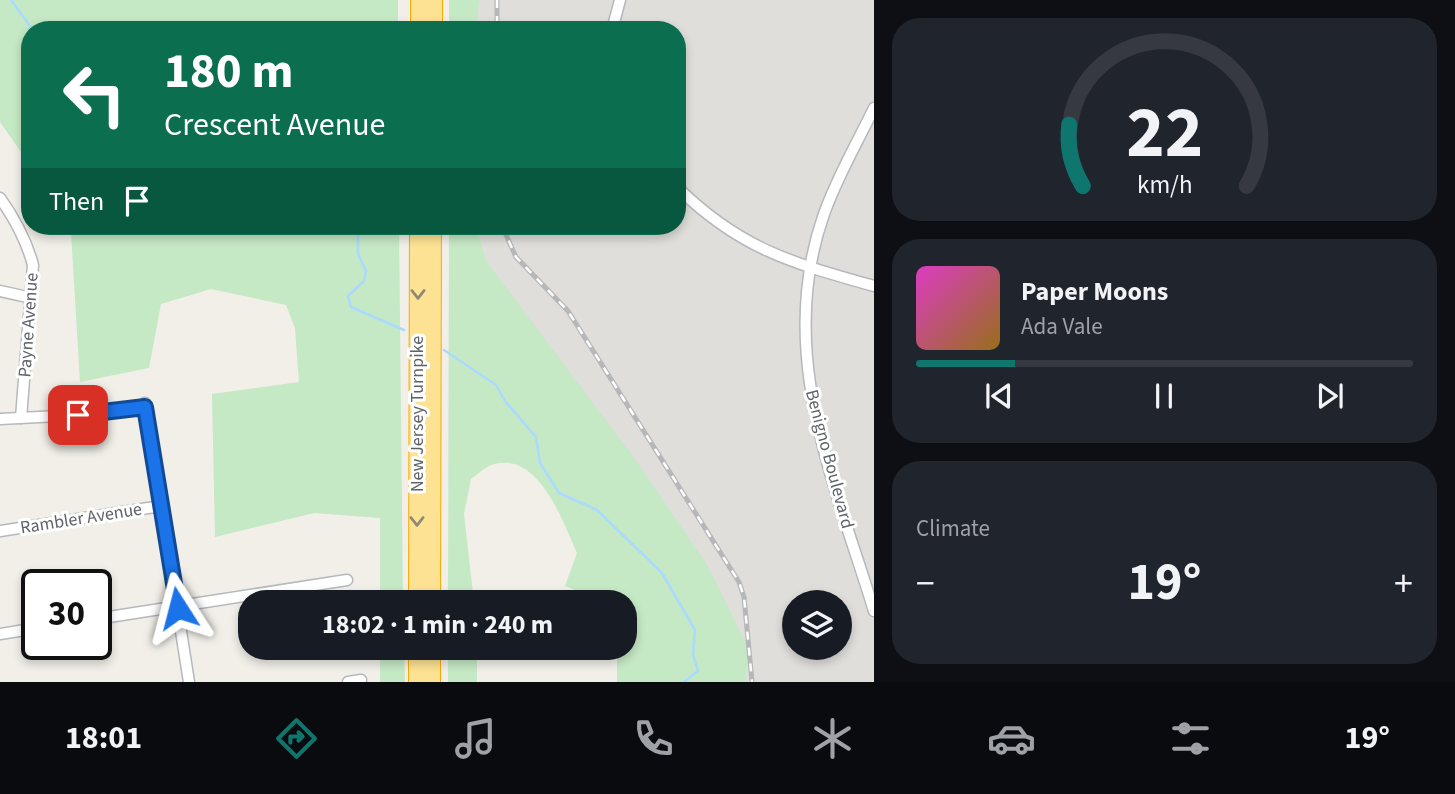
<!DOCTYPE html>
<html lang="en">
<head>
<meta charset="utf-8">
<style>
	:root { --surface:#171b24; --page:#20242c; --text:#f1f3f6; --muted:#9ea1a6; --line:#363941; --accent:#0f766e }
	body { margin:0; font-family:"Source Sans 3",sans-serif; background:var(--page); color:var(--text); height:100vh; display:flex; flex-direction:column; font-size:26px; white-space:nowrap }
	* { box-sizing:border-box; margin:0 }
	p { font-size:23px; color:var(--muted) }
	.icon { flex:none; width:38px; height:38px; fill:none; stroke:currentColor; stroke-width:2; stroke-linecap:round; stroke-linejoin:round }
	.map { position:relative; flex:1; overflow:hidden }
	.details { display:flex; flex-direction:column; gap:18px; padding:18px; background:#0d0f14; width:581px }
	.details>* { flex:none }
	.banner { position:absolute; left:21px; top:21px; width:665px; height:214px; border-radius:28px; box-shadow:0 4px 10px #0003; background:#0b6e4f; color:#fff; overflow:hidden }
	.tools { position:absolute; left:782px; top:590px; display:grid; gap:14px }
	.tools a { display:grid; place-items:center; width:70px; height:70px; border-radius:50%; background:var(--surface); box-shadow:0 4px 10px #0003; font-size:35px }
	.speed { position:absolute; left:21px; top:569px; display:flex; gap:14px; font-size:35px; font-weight:700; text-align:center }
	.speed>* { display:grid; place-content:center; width:91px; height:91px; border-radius:50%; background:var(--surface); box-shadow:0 4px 10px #0003; line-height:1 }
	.speed .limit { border:4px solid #111; border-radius:10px; background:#fff; color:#111 }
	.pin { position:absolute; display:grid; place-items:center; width:60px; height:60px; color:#fff; margin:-30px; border-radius:14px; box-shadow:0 4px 10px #0006 }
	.me { position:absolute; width:77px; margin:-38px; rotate:351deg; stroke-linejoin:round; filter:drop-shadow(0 0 5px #0008) }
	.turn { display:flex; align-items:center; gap:24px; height:147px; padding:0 28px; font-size:32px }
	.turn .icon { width:91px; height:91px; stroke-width:2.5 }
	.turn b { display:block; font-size:49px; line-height:60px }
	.then { display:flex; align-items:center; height:66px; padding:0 28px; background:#0003; gap:14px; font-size:26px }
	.big { font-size:52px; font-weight:700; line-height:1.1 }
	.details .tile { flex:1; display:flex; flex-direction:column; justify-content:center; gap:10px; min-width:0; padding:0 24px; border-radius:28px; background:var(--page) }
	.details .dial { align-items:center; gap:0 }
	.dial svg { height:182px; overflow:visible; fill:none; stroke:var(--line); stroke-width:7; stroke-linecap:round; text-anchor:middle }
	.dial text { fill:var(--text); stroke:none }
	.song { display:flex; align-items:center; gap:21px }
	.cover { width:84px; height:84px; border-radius:10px; background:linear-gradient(135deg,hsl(310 70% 55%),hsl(40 70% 35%)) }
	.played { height:7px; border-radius:4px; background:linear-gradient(90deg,var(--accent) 20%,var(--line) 20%) }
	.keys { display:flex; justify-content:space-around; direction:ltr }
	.heat { display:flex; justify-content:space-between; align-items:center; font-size:38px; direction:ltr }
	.trip { position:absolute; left:238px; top:590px; width:399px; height:70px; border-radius:28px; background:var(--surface); box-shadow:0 4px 10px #0003; font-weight:700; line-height:70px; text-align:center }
	.tabs { display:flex; height:112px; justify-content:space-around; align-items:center; background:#090b0e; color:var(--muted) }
	.tabs .icon { width:49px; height:49px }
	.tabs .selected { color:var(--accent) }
	.tabs b { font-size:32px; color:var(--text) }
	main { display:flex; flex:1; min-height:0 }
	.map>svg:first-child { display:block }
</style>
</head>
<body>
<main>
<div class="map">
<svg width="874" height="682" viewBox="0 0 874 682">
	<rect width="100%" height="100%" fill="#f1efe8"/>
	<path fill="#e0deda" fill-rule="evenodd" d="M 479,0 L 874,0 L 874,682 L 746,682 L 748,648 L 487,262 L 476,226 L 677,226 L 677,30 L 477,30 ZM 794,602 L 840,602 L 840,648 L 794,648 Z"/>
	<g fill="#c5e8c5">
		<polygon points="0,0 398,0 398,30 30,30 30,165 0,122"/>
		<polygon points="449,0 479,0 477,30 449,30"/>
		<polygon points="67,226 399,226 403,602 380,602 380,518 314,513 215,537 212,394 299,382 295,328 286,305 211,289 161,304 149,368 80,382 71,232"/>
		<path d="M 449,226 L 476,226 L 487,262 L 635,459 L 708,566 L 748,648 L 746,682 L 617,682 L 617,648 L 625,648 L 625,602 L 593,602 L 592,597 L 565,586 L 577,553 C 563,522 539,452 494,464 C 486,466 477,475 471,479 L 464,514 L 474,602 L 448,602 Z"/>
		<polygon points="380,648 404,648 405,682 380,682"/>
		<rect x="448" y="648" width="29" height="34"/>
	</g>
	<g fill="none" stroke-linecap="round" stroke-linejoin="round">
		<g stroke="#aadaff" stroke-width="2.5">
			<polyline points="11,0 33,30"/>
			<polyline points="358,226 358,254 366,271 364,281 348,296 351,307 404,330"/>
			<polyline points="444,350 496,385 505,401 536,437 540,463 559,493 597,510 662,573 695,630 693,655 698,671 684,682"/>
		</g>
		<g stroke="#b5b8bc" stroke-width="13">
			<g id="minor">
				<polyline points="612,30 620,0"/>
				<path d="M 874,108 C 857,143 837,177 824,214 C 775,352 834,480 874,611"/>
				<path d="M 677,187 C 740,249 792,263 874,286"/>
				<path d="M 0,198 C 15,219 26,239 33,265 L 21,418"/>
				<polyline points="0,291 32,298"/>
				<polyline points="145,403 189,682"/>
				<polyline points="0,419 78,415 145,407"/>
				<polyline points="0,531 161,506"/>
				<polyline points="96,619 347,580"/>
				<polyline points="0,634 37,628"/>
				<polyline points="348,682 361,680"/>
			</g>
		</g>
		<g stroke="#f9ab00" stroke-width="18">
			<g id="highway">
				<polyline points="419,30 419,0"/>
				<polyline points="434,30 434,0"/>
				<polyline points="417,602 418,226"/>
				<polyline points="432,602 433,226"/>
				<polyline points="417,648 417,682"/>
				<polyline points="432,648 432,682"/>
			</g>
		</g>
		<use href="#minor" stroke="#fff" stroke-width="10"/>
		<use href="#highway" stroke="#fde293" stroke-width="16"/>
		<g stroke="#b6b7b8" stroke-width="5">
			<g id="rail">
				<polyline points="497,0 497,30"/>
				<polyline points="502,226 516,257 568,311 739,582 744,597 752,682"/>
			</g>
		</g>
		<use href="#rail" stroke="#fff" stroke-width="2.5" stroke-dasharray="8" stroke-linecap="butt"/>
	</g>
	<defs><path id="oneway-chevron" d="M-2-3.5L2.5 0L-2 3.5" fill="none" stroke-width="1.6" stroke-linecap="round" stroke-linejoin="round" transform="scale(1.75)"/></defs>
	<g stroke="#8e8975">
		<use href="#oneway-chevron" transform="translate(418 294) rotate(90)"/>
		<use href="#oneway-chevron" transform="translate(417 521) rotate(90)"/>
	</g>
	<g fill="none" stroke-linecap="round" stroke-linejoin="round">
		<g stroke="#114b97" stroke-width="18">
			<polyline id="route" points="78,415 145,407 178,608"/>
		</g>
		<use href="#route" stroke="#1a73e8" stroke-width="12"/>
	</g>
	<g text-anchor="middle" stroke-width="6" stroke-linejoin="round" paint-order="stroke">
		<g font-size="18" fill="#5f6368" stroke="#fff">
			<text transform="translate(28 325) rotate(-86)" y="6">Payne Avenue</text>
			<text transform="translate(417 414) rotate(-90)" y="6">New Jersey Turnpike</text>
			<text transform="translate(830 459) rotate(75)" y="6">Benigno Boulevard</text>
			<text transform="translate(81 518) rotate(-9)" y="6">Rambler Avenue</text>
		</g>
	</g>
</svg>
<div class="tools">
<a><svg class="icon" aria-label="layers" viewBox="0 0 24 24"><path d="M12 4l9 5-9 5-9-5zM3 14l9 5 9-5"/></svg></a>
</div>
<div class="speed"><div class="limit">30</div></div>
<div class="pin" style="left:78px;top:415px;background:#d93025"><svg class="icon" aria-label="arrive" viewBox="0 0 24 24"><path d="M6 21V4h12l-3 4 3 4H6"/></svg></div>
<svg class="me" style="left:178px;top:608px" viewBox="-20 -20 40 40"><path d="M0-17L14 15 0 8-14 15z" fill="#1a73e8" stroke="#fff" stroke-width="4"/></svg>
<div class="trip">18:02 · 1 min · 240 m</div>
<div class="banner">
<div class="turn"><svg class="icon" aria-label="left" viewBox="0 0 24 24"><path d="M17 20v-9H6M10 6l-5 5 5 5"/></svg><div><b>180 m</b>Crescent Avenue</div></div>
<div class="then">Then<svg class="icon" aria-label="arrive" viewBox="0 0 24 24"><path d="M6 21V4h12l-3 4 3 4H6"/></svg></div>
</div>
</div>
<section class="details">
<div class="tile dial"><svg viewBox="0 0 100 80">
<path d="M14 69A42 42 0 1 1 86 69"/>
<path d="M14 69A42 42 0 0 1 8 42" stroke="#0f766e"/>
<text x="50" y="56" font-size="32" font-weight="700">22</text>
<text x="50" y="72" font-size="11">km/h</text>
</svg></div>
<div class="tile">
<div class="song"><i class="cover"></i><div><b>Paper Moons</b><p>Ada Vale</p></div></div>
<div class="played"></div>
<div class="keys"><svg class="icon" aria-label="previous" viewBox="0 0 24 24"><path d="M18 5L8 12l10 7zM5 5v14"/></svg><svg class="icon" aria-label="pause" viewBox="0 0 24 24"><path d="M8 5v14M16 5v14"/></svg><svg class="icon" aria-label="next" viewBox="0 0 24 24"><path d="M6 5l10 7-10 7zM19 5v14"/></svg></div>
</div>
<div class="tile"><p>Climate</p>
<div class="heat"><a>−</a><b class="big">19°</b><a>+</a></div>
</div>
</section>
</main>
<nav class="tabs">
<b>18:01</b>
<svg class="icon selected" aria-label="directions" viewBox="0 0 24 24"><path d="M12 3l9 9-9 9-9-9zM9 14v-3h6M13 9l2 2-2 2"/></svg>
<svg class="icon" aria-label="music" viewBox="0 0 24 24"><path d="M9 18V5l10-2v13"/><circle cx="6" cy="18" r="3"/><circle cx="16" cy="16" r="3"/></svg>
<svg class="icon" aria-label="phone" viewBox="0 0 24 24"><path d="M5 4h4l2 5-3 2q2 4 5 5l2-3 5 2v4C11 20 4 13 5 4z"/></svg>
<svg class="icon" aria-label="climate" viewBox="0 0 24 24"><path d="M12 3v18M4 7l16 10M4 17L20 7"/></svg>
<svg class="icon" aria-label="car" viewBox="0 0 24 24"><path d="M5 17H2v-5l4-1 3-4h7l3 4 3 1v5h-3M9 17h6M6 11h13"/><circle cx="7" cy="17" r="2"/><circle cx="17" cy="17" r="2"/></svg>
<svg class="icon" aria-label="filters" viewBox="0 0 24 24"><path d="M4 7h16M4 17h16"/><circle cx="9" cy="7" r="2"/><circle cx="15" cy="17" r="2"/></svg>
<b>19°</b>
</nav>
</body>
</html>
